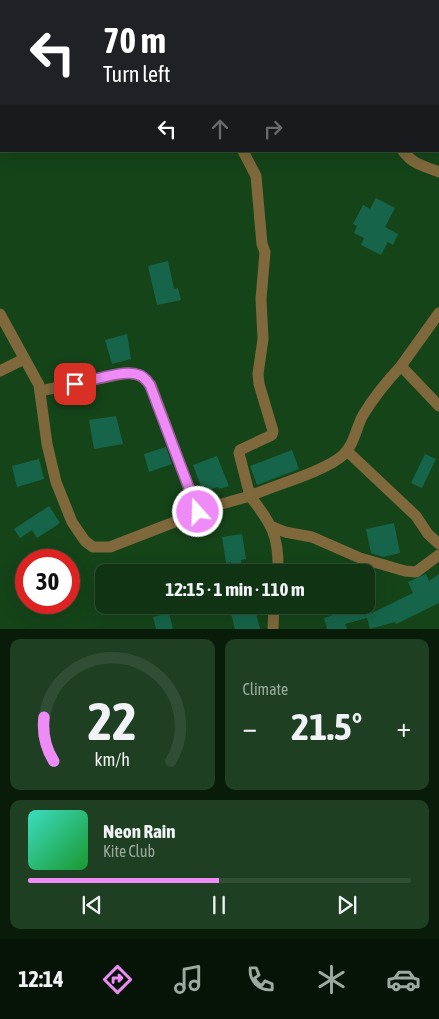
<!DOCTYPE html>
<html lang="en">
<head>
<meta charset="utf-8">
<style>
	:root { --surface:#103313; --page:#1e3f21; --text:#f1f3f6; --muted:#9caaa0; --line:#304e33; --accent:#ef8bf6 }
	body { margin:0; font-family:"Asap Condensed",sans-serif; background:var(--page); color:var(--text); height:100vh; display:flex; flex-direction:column; font-size:19px; white-space:nowrap }
	* { box-sizing:border-box; margin:0 }
	p { font-size:16px; color:var(--muted) }
	.icon { flex:none; width:28px; height:28px; fill:none; stroke:currentColor; stroke-width:2; stroke-linecap:round; stroke-linejoin:round }
	.map { position:relative; height:629px; overflow:hidden }
	.details { display:flex; flex-direction:column; gap:10px; padding:10px; background:#091c0a; flex:1 }
	.details>* { flex:none }
	.banner { position:absolute; left:0px; top:0px; width:440px; height:152px; box-shadow:0 5px 20px #0002,0 0 0 1px var(--line); background:#202124; color:#fff; overflow:hidden }
	.speed { position:absolute; left:15px; top:549px; display:flex; gap:10px; font-size:25px; font-weight:700; text-align:center }
	.speed>* { display:grid; place-content:center; width:65px; height:65px; border-radius:50%; background:var(--surface); box-shadow:0 5px 20px #0002,0 0 0 1px var(--line); line-height:1 }
	.speed .limit { border:8px solid #d22; background:#fff; color:#111 }
	.pin { position:absolute; display:grid; place-items:center; width:42px; height:42px; color:#fff; margin:-21px; border-radius:10px; box-shadow:0 2px 8px #0006 }
	.me { position:absolute; width:55px; margin:-28px; rotate:340deg; stroke-linejoin:round; filter:drop-shadow(0 0 4px #0008) }
	.turn { display:flex; align-items:center; gap:18px; height:105px; padding:0 20px; font-size:22px }
	.turn .icon { width:65px; height:65px; stroke-width:2.5 }
	.turn b { display:block; font-size:35px; line-height:42px }
	.lanes { display:flex; align-items:center; height:48px; padding:0 20px; background:#0003; justify-content:center; gap:25px; direction:ltr }
	.lanes .off { opacity:.35 }
	.big { font-size:38px; font-weight:700; line-height:1.1 }
	.details .card { flex:1; display:flex; flex-direction:column; justify-content:center; gap:8px; min-width:0; padding:0 18px; border-radius:10px; background:var(--page) }
	.details .dial { align-items:center; gap:0 }
	.dial svg { height:130px; overflow:visible; fill:none; stroke:var(--line); stroke-width:7; stroke-linecap:round; text-anchor:middle }
	.dial text { fill:var(--text); stroke:none }
	.song { display:flex; align-items:center; gap:15px }
	.cover { width:60px; height:60px; border-radius:8px; background:linear-gradient(135deg,hsl(170 70% 55%),hsl(130 70% 35%)) }
	.played { height:5px; border-radius:2px; background:linear-gradient(90deg,var(--accent) 50%,var(--line) 50%) }
	.keys { display:flex; justify-content:space-around; direction:ltr }
	.heat { display:flex; justify-content:space-between; align-items:center; font-size:28px; direction:ltr }
	.details .tiles { flex:1; display:grid; gap:10px; grid-template-columns:1fr 1fr }
	.card:last-child { grid-column:span 2 }
	.trip { position:absolute; left:95px; top:564px; width:280px; height:50px; border-radius:10px; background:var(--surface); box-shadow:0 5px 20px #0002,0 0 0 1px var(--line); font-weight:700; line-height:50px; text-align:center }
	.tab-bar { display:flex; height:80px; justify-content:space-around; align-items:center; background:#061408; color:var(--muted) }
	.tab-bar .icon { width:35px; height:35px }
	.tab-bar .on { color:var(--accent) }
	.tab-bar b { font-size:22px; color:var(--text) }
	.map>svg:first-child { display:block }
</style>
</head>
<body>
<div class="map">
<svg width="439" height="629" viewBox="0 0 439 629">
	<rect width="100%" height="100%" fill="#154419"/>
	<g fill="#16654a">
		<polygon points="376,198 395,208 385,227 398,234 393,245 388,242 381,255 361,245 364,238 354,233 357,226 353,224 363,205 370,209"/>
		<polygon points="168,261 174,289 178,288 181,300 157,305 148,266"/>
		<polygon points="127,334 131,359 112,364 105,340"/>
		<polygon points="116,416 123,444 94,449 89,420"/>
		<polygon points="166,447 172,464 149,472 144,454"/>
		<polygon points="292,450 299,469 257,485 250,466"/>
		<polygon points="425,454 436,459 422,488 411,483"/>
		<polygon points="217,456 229,486 219,489 218,487 203,492 193,465"/>
		<polygon points="39,459 44,479 17,487 12,466"/>
		<polygon points="49,506 60,523 37,538 32,530 20,538 14,529"/>
		<polygon points="394,523 400,553 383,557 371,553 366,529"/>
		<polygon points="242,534 246,559 241,560 242,572 232,572 231,562 226,563 222,537"/>
		<polygon points="426,574 429,581 439,574 439,603 396,624 395,622 370,629 367,618 345,624 347,629 327,629 324,618 370,603 372,613 413,593 408,582"/>
		<polygon points="248,605 254,605 260,629 235,629 230,610"/>
		<polygon points="169,613 173,629 156,629 153,617"/>
	</g>
	<g fill="none" stroke-linecap="round" stroke-linejoin="round">
		<g stroke="#7f693c" stroke-width="11">
			<polyline points="34,0 35,1"/>
			<polyline points="290,0 290,1"/>
			<polyline points="324,0 324,1"/>
			<polyline points="199,1 199,0"/>
			<path d="M 243,151 L 256,176 L 262,244 L 265,252 L 261,299 L 263,339 L 258,374 L 259,384 L 273,431 L 272,435 L 240,450 L 239,453 L 250,496 C 275,485 323,472 342,456 C 354,446 356,428 363,415 C 374,397 387,381 401,366"/>
			<path d="M 403,151 C 413,165 425,166 439,172"/>
			<polyline points="439,313 401,366 439,406"/>
			<path d="M 0,314 L 39,385 L 47,444 L 56,482 L 72,522 L 85,541 L 93,547 L 110,547 L 218,505 L 250,496 C 272,524 279,536 278,572"/>
			<polyline points="0,371 24,359"/>
			<path d="M 40,391 L 127,373 C 139,374 143,377 151,385 L 198,512"/>
			<polyline points="347,451 416,516 428,534 439,544"/>
			<polyline points="273,527 285,532 312,537 360,558 405,571 416,572 439,555"/>
			<polyline points="273,629 274,605"/>
		</g>
		<g stroke="#c3972b" stroke-width="12">
			<polyline points="232,1 239,0"/>
			<polyline points="0,52 1,52"/>
		</g>
	</g>
	<g fill="none" stroke-linecap="round" stroke-linejoin="round">
		<g stroke="#9b5aa0" stroke-width="12">
			<path id="route" d="M 75,384 C 91,381 124,369 139,375 C 144,376 147,381 150,385 L 198,512"/>
		</g>
		<use href="#route" stroke="#ef8bf6" stroke-width="9"/>
	</g>
</svg>
<div class="speed"><div class="limit">30</div></div>
<div class="pin" style="left:75px;top:384px;background:#d93025"><svg class="icon" aria-label="arrive" viewBox="0 0 24 24"><path d="M6 21V4h12l-3 4 3 4H6"/></svg></div>
<svg class="me" style="left:198px;top:512px" viewBox="-20 -20 40 40"><circle r="17" fill="#ef8bf6" stroke="#fff" stroke-width="3"/><path d="M0-11L8 9 0 5-8 9z" fill="#fff"/></svg>
<div class="trip">12:15 · 1 min · 110 m</div>
<div class="banner">
<div class="turn"><svg class="icon" aria-label="left" viewBox="0 0 24 24"><path d="M17 20v-9H6M10 6l-5 5 5 5"/></svg><div><b>70 m</b>Turn left</div></div>
<div class="lanes"><svg class="icon" aria-label="left" viewBox="0 0 24 24"><path d="M17 20v-9H6M10 6l-5 5 5 5"/></svg><svg class="icon off" aria-label="ahead" viewBox="0 0 24 24"><path d="M12 20V5M6 11l6-6 6 6"/></svg><svg class="icon off" aria-label="right" viewBox="0 0 24 24"><path d="M7 20v-9h11M14 6l5 5-5 5"/></svg></div>
</div>
</div>
<section class="details">
<div class="tiles">
<div class="card dial"><svg viewBox="0 0 100 80">
<path d="M14 69A42 42 0 1 1 86 69"/>
<path d="M14 69A42 42 0 0 1 8 42" stroke="#ef8bf6"/>
<text x="50" y="56" font-size="32" font-weight="700">22</text>
<text x="50" y="72" font-size="11">km/h</text>
</svg></div>
<div class="card"><p>Climate</p>
<div class="heat"><a>−</a><b class="big">21.5°</b><a>+</a></div>
</div>
<div class="card">
<div class="song"><i class="cover"></i><div><b>Neon Rain</b><p>Kite Club</p></div></div>
<div class="played"></div>
<div class="keys"><svg class="icon" aria-label="previous" viewBox="0 0 24 24"><path d="M18 5L8 12l10 7zM5 5v14"/></svg><svg class="icon" aria-label="pause" viewBox="0 0 24 24"><path d="M8 5v14M16 5v14"/></svg><svg class="icon" aria-label="next" viewBox="0 0 24 24"><path d="M6 5l10 7-10 7zM19 5v14"/></svg></div>
</div>
</div>
</section>
<nav class="tab-bar">
<b>12:14</b>
<svg class="icon on" aria-label="directions" viewBox="0 0 24 24"><path d="M12 3l9 9-9 9-9-9zM9 14v-3h6M13 9l2 2-2 2"/></svg>
<svg class="icon" aria-label="music" viewBox="0 0 24 24"><path d="M9 18V5l10-2v13"/><circle cx="6" cy="18" r="3"/><circle cx="16" cy="16" r="3"/></svg>
<svg class="icon" aria-label="phone" viewBox="0 0 24 24"><path d="M5 4h4l2 5-3 2q2 4 5 5l2-3 5 2v4C11 20 4 13 5 4z"/></svg>
<svg class="icon" aria-label="climate" viewBox="0 0 24 24"><path d="M12 3v18M4 7l16 10M4 17L20 7"/></svg>
<svg class="icon" aria-label="car" viewBox="0 0 24 24"><path d="M5 17H2v-5l4-1 3-4h7l3 4 3 1v5h-3M9 17h6M6 11h13"/><circle cx="7" cy="17" r="2"/><circle cx="17" cy="17" r="2"/></svg>
</nav>
</body>
</html>
